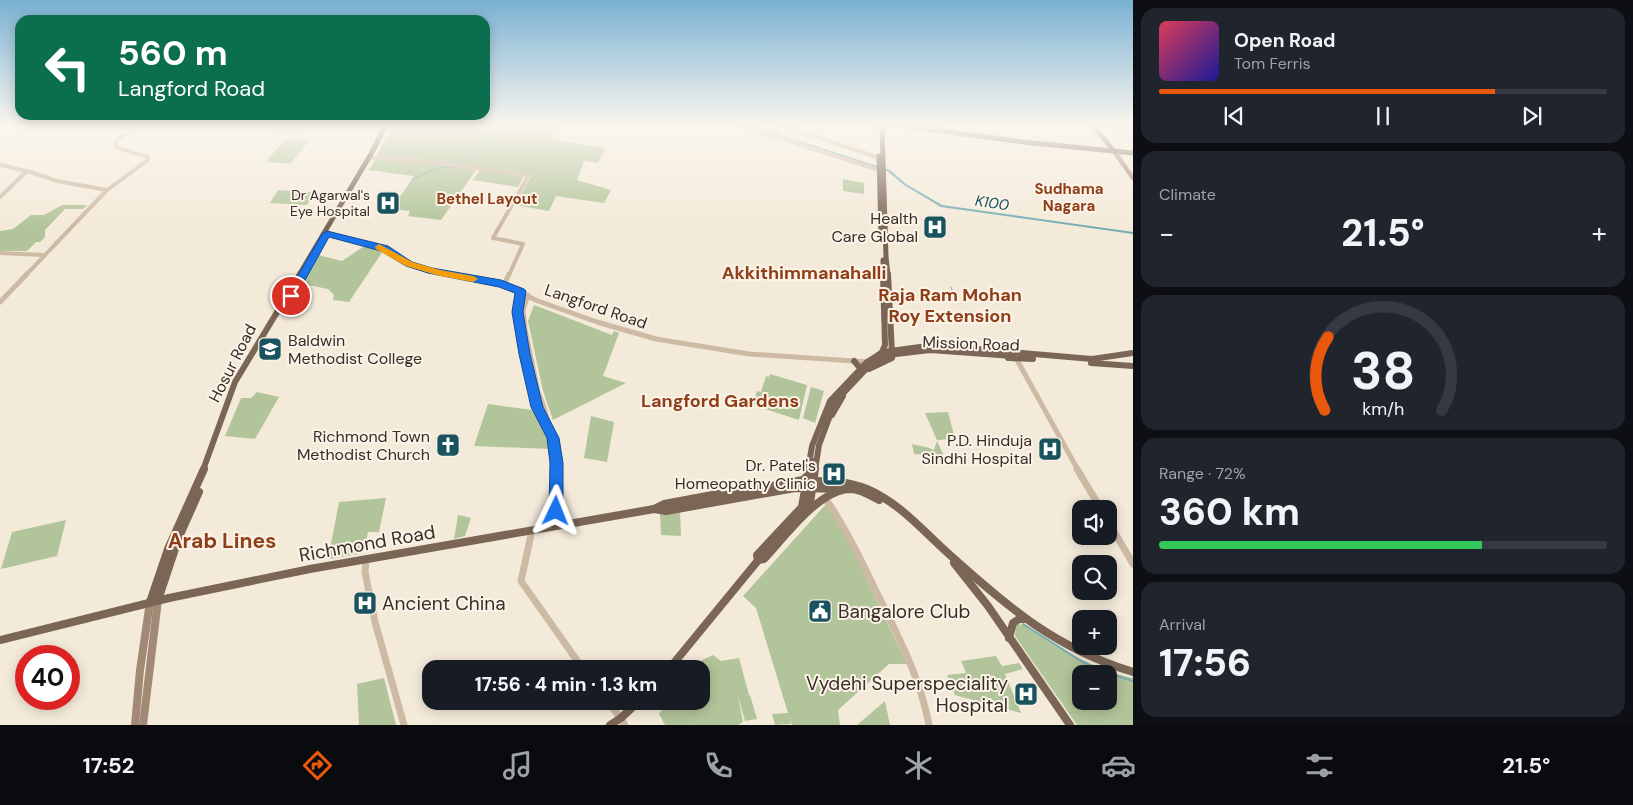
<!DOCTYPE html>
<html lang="en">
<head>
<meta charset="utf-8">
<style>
	:root { --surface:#171b24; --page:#20242c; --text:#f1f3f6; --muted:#9ea1a6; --line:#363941; --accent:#ea580c }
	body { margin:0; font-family:"DM Sans",sans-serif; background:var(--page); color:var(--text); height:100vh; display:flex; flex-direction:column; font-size:19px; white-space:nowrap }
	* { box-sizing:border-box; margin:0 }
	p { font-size:16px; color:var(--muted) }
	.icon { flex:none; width:28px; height:28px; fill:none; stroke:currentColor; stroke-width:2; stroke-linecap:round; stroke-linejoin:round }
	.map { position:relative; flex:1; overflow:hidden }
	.side { display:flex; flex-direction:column; gap:8px; padding:8px; background:#0d0f14; width:500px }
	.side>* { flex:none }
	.hud { position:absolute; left:15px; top:15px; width:475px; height:105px; border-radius:15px; box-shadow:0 2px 12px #0003; background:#0b6e4f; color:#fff; overflow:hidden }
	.fabs { position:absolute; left:1072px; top:500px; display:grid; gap:10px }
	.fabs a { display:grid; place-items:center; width:45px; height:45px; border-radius:10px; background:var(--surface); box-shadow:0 2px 12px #0003; font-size:25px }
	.speed { position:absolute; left:15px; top:645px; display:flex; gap:10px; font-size:25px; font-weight:700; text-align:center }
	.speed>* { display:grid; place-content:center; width:65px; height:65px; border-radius:50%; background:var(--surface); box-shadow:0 2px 12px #0003; line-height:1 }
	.speed .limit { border:8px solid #d22; background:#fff; color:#111 }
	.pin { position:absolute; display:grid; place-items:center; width:42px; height:42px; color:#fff; margin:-21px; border:2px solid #fff; border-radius:50%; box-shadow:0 1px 5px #0007 }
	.me { position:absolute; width:55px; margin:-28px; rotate:2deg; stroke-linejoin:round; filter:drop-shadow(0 0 4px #0008) }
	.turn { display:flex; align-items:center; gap:18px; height:105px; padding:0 20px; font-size:22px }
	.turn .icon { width:65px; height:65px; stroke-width:2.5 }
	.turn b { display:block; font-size:35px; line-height:42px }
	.big { font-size:38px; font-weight:800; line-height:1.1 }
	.side .widget { flex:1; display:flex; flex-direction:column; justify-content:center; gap:8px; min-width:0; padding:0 18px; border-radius:15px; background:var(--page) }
	.side .dial { align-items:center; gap:0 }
	.dial svg { height:130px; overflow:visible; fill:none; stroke:var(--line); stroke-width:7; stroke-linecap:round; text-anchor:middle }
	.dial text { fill:var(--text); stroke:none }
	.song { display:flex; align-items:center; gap:15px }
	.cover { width:60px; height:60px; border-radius:8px; background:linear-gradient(135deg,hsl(350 70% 55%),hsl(240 70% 35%)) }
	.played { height:5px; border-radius:2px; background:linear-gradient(90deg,var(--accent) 75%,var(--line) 75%) }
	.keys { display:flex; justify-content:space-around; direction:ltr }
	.heat { display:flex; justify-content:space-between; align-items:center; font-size:28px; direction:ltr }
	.charge { height:8px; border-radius:4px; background:linear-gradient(90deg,#34c759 72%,var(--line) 0) }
	.trip { position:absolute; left:422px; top:660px; width:288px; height:50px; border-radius:15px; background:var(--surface); box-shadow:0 2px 12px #0003; font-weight:800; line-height:50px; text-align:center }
	.menu { display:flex; height:80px; justify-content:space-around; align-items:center; background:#090b0e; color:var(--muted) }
	.menu .icon { width:35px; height:35px }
	.menu .selected { color:var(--accent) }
	.menu b { font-size:22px; color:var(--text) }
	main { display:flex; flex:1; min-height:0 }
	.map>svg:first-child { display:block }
</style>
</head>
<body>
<main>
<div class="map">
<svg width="1133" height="725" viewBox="0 0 1133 725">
	<rect width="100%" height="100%" fill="#f4eada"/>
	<g fill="#b2c499" fill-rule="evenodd">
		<polygon points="227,125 304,125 297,133"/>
		<polygon points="392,125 556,126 551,139 606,148 598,163 584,161 577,180 611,190 604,203 556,196 549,211 515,205 532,175 420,159 377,156"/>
		<polygon points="285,139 309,141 290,164 266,162"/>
		<polygon points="375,160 419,162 476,170 441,220 408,216 410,211 392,209 414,176 369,170"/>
		<polygon points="480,170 524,176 518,187 473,180"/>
		<polygon points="843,179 864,183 864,194 843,191"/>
		<polygon points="278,190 314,192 316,197 306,205 270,203"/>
		<polygon points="62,205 87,205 83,209 65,209 45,230 45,237 40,242 36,242 27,251 0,251 0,231 13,229 31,215 44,215"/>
		<polygon points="366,245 381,249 383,251 349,302 333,300 334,295 328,289 303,284 304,278 318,255 342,261"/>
		<polygon points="534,305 612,335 614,331 619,333 603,376 626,383 553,420 543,391 528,321"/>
		<polygon points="770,374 807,385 799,420 753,405 757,391 761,392 766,376 769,377"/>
		<polygon points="811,387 824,391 815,423 803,418"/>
		<polygon points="257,392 279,397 255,439 225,436 241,398 251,398"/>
		<polygon points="488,404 532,410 544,428 551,449 474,446"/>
		<polygon points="948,412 955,439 937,440 925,413"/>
		<polygon points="591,416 614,422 607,462 584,458"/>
		<path d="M 937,441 L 944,456 L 914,454 L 912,444 C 920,446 925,446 934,450 Z"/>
		<polygon points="386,498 379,532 368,532 363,553 330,559 331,544 339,502"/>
		<polygon points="827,503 846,536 907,664 889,664 838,710 840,725 792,725 790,718 791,724 775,725 772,714 788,713 756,608 743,596"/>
		<polygon points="680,511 681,536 661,535 660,514"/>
		<polygon points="458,515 471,518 465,536 454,539"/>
		<polygon points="66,520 57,556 1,569 12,532"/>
		<path d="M 1016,624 L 1026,625 C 1061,648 1092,670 1133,678 L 1133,725 L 1077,725 L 1015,636 ZM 1081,674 L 1109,674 L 1109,701 L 1081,701 Z"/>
		<polygon points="713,655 721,661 739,658 749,695 745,696 750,695 757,719 745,721 738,696 743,722 738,725 665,725 659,714 669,701 701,701 701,669 695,669 702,660"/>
		<polygon points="996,656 1002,666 1019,663 1023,669 1005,674 1021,713 955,695 947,675 966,673 961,661"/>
		<polygon points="384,678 396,725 359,725 357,684"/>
		<polygon points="885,701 890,725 857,725"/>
	</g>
	<polygon fill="#76acb3" points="745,125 750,125 890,170 906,184 942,205 1133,232 1133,234 941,207 904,185 887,171"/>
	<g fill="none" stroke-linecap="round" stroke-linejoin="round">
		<g stroke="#76acb3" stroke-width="1">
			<polyline points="1110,125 1115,131 1133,143"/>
			<polyline points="462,164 497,125"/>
			<polyline points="413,179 440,167 458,168"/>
			<polyline points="920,293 935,295"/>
			<polyline points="941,296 955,298 951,287"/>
		</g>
		<g stroke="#76acb3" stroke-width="2">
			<polyline points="1023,624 1081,661 1108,674"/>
			<polyline points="1110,674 1133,681"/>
		</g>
		<g stroke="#cdbaa5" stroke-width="4">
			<polyline points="738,125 879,170"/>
			<polyline points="780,125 883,159"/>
			<polyline points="772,137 782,126"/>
			<polyline points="373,158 419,161 529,175 493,238 523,244 509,275"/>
			<polyline points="0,165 31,172 57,181 107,190"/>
			<polyline points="0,197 27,171"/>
			<polyline points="323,233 385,248 409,264 453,275"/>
			<polyline points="0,253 44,255"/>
			<polyline points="26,275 107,190 148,160 148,157 118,148 115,144 117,140 140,125"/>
		</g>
		<g stroke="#cdbaa5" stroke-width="5">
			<polyline points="446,274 501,284 538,301 597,322 656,339 749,354 869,362"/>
			<polyline points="504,285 509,274"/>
			<path d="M 521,291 C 512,323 531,405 550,432"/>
			<polyline points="528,295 523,310 525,329 538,392 544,407 555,452 555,470"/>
			<polyline points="0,302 27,274"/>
			<polyline points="1016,358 1078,470"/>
		</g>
		<g stroke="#cdbaa5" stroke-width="7">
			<polyline points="555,469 556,526"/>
			<polyline points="1077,469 1101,509"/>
			<path d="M 825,498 C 846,528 861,560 877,593 C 898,636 920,677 929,725"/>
			<polyline points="1109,523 1133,564"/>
			<polyline points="532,530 521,581 583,669"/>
			<polyline points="366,559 365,572 375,622 404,725"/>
			<polyline points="608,701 625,725"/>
		</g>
		<polyline stroke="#a18976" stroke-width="4.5" points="1113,150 1133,178"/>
		<g stroke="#a18976" stroke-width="8">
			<polyline points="135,725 140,670 150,602"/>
			<polyline points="143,725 158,600"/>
		</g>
		<g stroke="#7b6656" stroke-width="5">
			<polyline points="882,125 886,257 888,275"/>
			<polyline points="897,125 1023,142 1133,153"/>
			<polyline points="1093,125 1113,150"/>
			<polyline points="1126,125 1133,126"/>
			<polyline points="879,156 881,236"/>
			<polyline points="299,275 371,154 386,125"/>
		</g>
		<g stroke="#7b6656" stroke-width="6">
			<polyline points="888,274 892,354"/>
			<polyline points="288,300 302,276"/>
			<polyline points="1008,358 1033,359"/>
			<polyline points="854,361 860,368"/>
			<polyline points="1091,363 1133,366"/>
			<polyline points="869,369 892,358"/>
			<polyline points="832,415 843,396"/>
			<polyline points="203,470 235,382 300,274"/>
			<polyline points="808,470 812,446 830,401 867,362 883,352 920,347 954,347 1092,359 1133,353"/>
		</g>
		<g stroke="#7b6656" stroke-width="8">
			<path d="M 800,481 C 823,481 846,480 867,489 C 900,503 924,532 950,555 C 1009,608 1055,648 1133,672"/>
			<polyline points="654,509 664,504 718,494"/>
			<polyline points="758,560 757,555 802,507 806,484"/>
			<path d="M 758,560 L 764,559 C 785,537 818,490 850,489 C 860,489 870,495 879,500"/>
			<polyline points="954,563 988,606 1070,725"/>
			<polyline points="158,600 179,537 199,492"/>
			<polyline points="150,602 168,549 204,469"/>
			<polyline points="1009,638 1013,623 1019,619 1024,619"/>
			<polyline points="0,640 169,598 310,569 654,509 666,511 795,488 849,489"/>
			<polyline points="669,669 760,558"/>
			<polyline points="610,725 621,718 639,701"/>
		</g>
		<polyline stroke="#7b6656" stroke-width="5" points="883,260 883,275"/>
		<g stroke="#7b6656" stroke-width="6">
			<polyline points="873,359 882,352 885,345 883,274"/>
			<polyline points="811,470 813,461"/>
			<polyline points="815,470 819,445 835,402 869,366 878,360 896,354 930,350 1013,356"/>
		</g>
		<g stroke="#7b6656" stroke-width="8">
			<polyline points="716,497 803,480 810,473 811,469"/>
			<polyline points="766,552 810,503 815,469"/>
		</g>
	</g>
	<linearGradient id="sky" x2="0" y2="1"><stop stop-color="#7ab1d3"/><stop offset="0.55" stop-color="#faf6ee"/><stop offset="1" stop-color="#faf6ee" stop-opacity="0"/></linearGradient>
	<rect width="1133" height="227" fill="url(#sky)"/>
	<polygon fill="#1a73e8" stroke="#114b97" points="327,231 388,246 412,262 432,268 501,280 524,289 526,291 523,312 530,354 543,407 559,438 563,463 563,511 561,515 556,517 551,515 549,511 550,463 547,438 531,407 519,354 512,312 515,293 499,287 428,273 406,266 381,251 329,237 295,298 287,298 286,296 322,234"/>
	<polygon fill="#f59e0b" points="379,244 412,262 440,270 473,276 478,279 473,282 440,276 406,266 376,249 375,247"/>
	<defs>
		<g id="hospital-square" transform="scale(1.25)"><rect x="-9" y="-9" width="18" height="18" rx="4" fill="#19535d" stroke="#fbf3e7"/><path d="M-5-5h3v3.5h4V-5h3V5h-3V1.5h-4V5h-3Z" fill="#fff"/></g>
		<g id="university-square" transform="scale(1.25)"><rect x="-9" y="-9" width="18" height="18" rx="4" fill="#19535d" stroke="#fbf3e7"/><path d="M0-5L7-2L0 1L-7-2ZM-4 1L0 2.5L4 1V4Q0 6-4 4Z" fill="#fff"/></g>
		<g id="church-square" transform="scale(1.25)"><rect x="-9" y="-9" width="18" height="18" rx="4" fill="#19535d" stroke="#fbf3e7"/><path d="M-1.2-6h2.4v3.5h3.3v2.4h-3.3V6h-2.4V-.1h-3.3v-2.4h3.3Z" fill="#fff"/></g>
		<g id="civic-square" transform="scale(1.25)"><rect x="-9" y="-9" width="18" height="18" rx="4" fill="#19535d" stroke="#fbf3e7"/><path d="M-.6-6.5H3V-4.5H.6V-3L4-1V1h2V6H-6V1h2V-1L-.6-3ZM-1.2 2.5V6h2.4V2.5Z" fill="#fff"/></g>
	</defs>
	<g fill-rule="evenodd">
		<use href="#hospital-square" x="388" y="203"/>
		<use href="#hospital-square" x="935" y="227"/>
		<use href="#university-square" x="270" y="349"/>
		<use href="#church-square" x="448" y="445"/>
		<use href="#hospital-square" x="1050" y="449"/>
		<use href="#hospital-square" x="834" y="474"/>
		<use href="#hospital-square" x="365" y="603"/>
		<use href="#civic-square" x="820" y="611"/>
		<use href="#hospital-square" x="1026" y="694"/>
	</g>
	<g text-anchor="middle" stroke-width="4" stroke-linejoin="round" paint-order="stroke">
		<g font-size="14" fill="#382d27" stroke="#fbf3e7" text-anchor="end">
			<text x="370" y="200">Dr Agarwal's<tspan x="370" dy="16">Eye Hospital</tspan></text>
		</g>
		<g font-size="15" font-weight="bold" fill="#8e3e19" stroke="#fbf3e7">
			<text x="1069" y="194">Sudhama<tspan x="1069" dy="17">Nagara</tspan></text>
			<text x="487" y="204">Bethel Layout</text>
		</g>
		<g font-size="15" font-style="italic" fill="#19535d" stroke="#fbf3e7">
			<text transform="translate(992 203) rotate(8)" y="5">K100</text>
		</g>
		<g font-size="16" fill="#382d27" stroke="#fbf3e7" text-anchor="end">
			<text x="918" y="224">Health<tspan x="918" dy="18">Care Global</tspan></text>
			<text x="288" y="346" text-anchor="start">Baldwin<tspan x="288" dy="18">Methodist College</tspan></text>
			<text x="430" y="442">Richmond Town<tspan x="430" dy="18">Methodist Church</tspan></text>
			<text x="1032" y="446">P.D. Hinduja<tspan x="1032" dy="18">Sindhi Hospital</tspan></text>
			<text x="816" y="471">Dr. Patel's<tspan x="816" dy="18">Homeopathy Clinic</tspan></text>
		</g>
		<g font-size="16" fill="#382d27" stroke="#fbf3e7">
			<text transform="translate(596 306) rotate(19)" y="6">Langford Road</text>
			<text transform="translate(971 343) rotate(2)" y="6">Mission Road</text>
			<text transform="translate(232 363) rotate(-63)" y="6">Hosur Road</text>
		</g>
		<g font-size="18" font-weight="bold" fill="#8e3e19" stroke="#fbf3e7">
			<text x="804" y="279">Akkithimmanahalli</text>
			<text x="950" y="301">Raja Ram Mohan<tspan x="950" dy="21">Roy Extension</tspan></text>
			<text x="720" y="407">Langford Gardens</text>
		</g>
		<g font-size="19" fill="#382d27" stroke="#fbf3e7">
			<text transform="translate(367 543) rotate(-10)" y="7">Richmond Road</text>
		</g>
		<g font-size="19" fill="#382d27" stroke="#fbf3e7" text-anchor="start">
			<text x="382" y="610">Ancient China</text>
			<text x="838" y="618">Bangalore Club</text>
			<text x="1008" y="690" text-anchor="end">Vydehi Superspeciality<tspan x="1008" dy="22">Hospital</tspan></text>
		</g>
		<g font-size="21" font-weight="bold" fill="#8e3e19" stroke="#fbf3e7">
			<text x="222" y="548">Arab Lines</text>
		</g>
	</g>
</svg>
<div class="fabs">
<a><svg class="icon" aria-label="sound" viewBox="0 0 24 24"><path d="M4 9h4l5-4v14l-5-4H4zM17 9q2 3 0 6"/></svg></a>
<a><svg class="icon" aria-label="search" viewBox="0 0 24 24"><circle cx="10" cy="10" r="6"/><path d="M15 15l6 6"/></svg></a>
<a>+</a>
<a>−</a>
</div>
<div class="speed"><div class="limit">40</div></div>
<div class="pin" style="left:291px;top:296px;background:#d93025"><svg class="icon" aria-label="arrive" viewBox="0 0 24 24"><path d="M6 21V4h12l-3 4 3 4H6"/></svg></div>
<svg class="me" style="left:556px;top:511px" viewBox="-20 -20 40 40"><path d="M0-17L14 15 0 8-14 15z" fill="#1a73e8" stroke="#fff" stroke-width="4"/></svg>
<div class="trip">17:56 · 4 min · 1.3 km</div>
<div class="hud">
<div class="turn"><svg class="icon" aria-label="left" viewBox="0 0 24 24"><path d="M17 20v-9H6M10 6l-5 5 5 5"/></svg><div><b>560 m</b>Langford Road</div></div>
</div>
</div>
<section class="side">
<div class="widget">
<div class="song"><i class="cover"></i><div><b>Open Road</b><p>Tom Ferris</p></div></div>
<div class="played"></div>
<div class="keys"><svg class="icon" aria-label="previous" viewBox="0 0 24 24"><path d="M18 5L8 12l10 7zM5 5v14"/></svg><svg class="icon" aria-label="pause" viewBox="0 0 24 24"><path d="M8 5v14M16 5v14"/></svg><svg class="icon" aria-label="next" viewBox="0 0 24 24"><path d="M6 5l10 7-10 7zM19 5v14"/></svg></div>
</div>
<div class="widget"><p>Climate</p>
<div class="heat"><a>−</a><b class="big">21.5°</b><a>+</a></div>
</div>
<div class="widget dial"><svg viewBox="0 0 100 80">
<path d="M14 69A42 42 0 1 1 86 69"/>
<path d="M14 69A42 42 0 0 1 16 24" stroke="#ea580c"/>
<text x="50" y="56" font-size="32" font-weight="700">38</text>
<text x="50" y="72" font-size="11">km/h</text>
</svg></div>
<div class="widget"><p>Range · 72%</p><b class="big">360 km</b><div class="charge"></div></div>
<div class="widget"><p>Arrival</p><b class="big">17:56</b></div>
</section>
</main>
<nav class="menu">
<b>17:52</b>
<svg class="icon selected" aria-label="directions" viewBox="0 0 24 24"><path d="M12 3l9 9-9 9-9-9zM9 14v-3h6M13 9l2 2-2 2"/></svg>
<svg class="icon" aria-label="music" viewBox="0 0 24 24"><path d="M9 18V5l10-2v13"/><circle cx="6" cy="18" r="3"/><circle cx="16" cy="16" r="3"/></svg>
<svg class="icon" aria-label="phone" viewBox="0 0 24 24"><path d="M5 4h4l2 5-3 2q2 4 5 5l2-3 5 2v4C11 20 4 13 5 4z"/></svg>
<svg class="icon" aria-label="climate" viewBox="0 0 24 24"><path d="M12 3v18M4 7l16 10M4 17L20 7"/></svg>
<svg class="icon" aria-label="car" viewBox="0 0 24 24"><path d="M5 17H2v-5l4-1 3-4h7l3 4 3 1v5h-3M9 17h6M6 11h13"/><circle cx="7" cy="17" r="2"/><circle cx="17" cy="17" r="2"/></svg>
<svg class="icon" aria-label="filters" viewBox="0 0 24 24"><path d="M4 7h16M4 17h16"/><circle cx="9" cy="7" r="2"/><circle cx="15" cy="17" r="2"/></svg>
<b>21.5°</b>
</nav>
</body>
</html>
